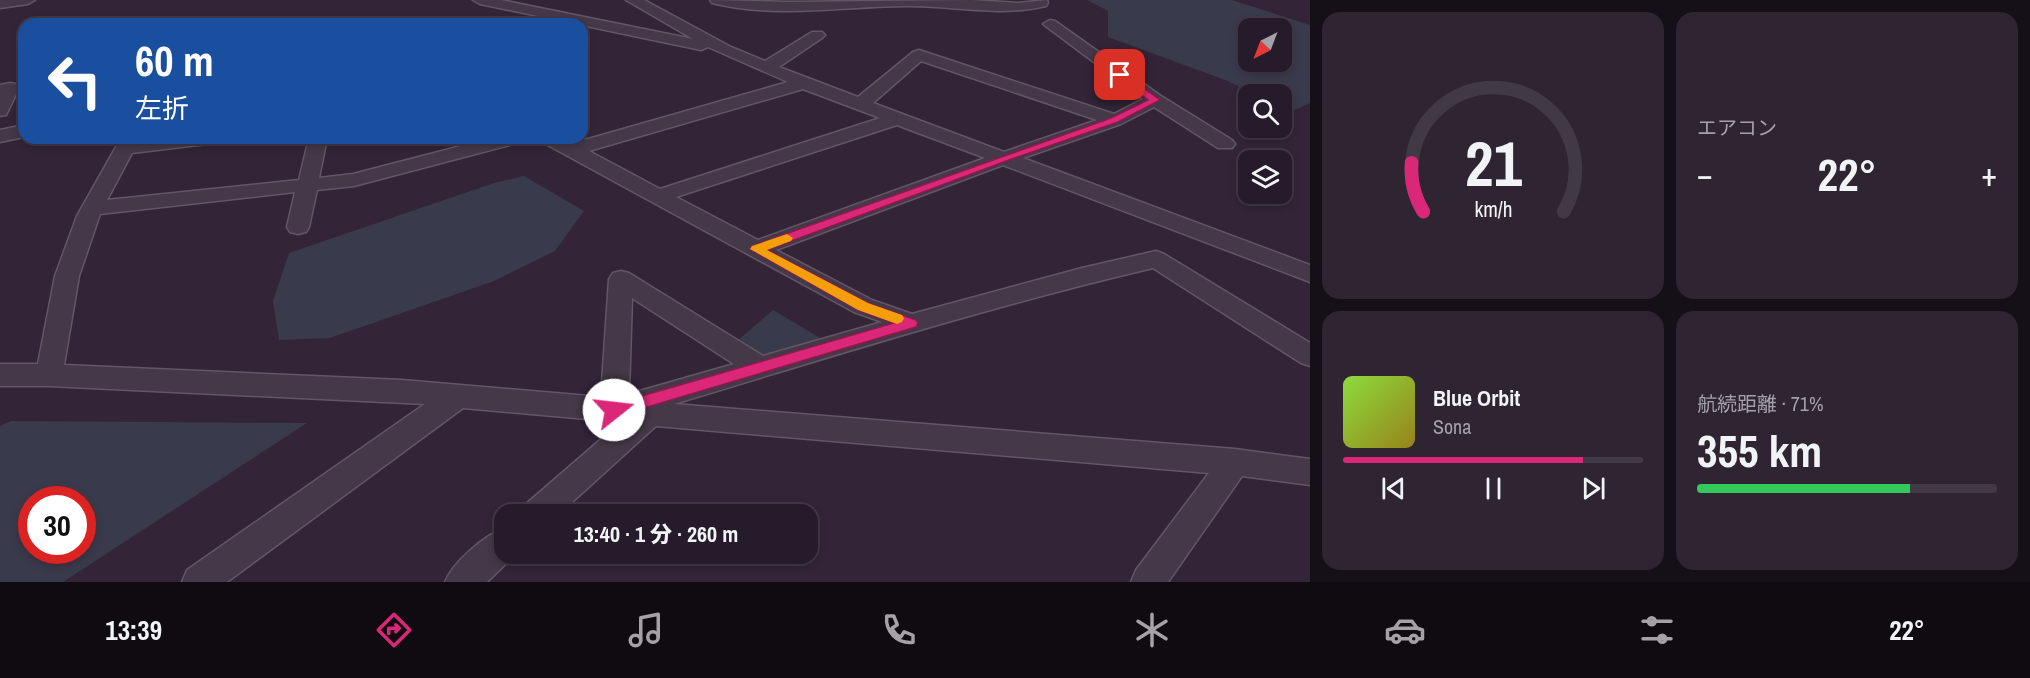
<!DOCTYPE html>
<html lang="ja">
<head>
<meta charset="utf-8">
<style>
	:root { --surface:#261b2a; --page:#2e2432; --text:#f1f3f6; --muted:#a4a1a8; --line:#423947; --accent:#db2777 }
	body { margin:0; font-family:"Archivo Narrow","Noto Sans JP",sans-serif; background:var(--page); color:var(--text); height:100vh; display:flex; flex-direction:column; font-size:22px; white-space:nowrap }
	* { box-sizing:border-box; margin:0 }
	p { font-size:20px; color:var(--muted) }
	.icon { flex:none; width:33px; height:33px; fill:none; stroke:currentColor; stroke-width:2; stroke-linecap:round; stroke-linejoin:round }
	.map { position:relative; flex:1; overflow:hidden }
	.sheet { display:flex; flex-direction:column; gap:12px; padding:12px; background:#150f17; width:720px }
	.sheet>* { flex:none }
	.banner { position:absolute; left:18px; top:18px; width:570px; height:126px; border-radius:18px; box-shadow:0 3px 9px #0003,0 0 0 2px var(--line); background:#1a4fa0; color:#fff; overflow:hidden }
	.needle { width:39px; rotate:222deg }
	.buttons { position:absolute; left:1238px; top:18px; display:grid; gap:12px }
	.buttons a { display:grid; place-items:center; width:54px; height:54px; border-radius:12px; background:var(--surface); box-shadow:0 3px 9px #0003,0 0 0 2px var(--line); font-size:30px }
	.speed { position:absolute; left:18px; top:486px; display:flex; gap:12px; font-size:30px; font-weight:700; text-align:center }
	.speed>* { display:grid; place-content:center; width:78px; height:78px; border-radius:50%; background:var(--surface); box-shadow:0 3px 9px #0003,0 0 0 2px var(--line); line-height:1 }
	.speed .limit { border:9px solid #d22; background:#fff; color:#111 }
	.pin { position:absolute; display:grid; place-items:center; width:51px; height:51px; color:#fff; margin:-26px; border-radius:12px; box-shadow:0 3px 9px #0006 }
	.me { position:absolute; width:66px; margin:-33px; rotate:74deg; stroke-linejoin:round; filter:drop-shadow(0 0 4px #0008) }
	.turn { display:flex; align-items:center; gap:21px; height:126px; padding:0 18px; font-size:27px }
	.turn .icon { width:78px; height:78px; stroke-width:2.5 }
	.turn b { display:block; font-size:42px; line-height:51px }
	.big { font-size:45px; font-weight:800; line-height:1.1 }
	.sheet .card { flex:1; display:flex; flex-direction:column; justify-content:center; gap:9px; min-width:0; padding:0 21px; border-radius:18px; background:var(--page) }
	.sheet .dial { align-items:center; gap:0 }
	.dial svg { height:156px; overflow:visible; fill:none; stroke:var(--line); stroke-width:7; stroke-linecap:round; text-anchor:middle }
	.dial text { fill:var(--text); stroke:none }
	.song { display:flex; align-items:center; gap:18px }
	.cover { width:72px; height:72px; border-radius:9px; background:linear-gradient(135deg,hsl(90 70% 55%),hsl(50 70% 35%)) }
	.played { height:6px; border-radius:3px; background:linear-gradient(90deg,var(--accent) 80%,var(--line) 80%) }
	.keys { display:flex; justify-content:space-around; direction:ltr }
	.heat { display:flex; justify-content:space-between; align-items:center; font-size:33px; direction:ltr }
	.charge { height:9px; border-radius:4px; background:linear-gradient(90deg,#34c759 71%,var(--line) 0) }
	.sheet .tiles { flex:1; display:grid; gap:12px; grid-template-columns:repeat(2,1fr) }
	.trip { position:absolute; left:494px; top:504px; width:324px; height:60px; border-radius:18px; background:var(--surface); box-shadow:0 3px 9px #0003,0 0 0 2px var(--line); font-weight:800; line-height:60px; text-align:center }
	.tabs { display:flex; height:96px; justify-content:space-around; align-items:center; background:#0f0b11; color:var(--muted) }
	.tabs .icon { width:42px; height:42px }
	.tabs .on { color:var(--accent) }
	.tabs b { font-size:27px; color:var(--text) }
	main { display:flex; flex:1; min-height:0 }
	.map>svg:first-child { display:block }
</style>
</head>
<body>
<main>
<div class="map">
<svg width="1310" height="582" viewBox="0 0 1310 582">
	<rect width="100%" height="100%" fill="#332438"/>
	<g fill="#3a3a4d" fill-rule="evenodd">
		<path d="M 1087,0 L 1232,0 L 1310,25 L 1310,103 L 1290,112 L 1281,108 L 1281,94 L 1254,94 L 1228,81 L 1108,37 L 1108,11 ZM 1248,28 L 1281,28 L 1281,62 L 1248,62 Z"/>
		<polygon points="524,176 584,211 555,251 494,281 330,338 279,340 273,301 289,253 494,183"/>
		<polygon points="773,310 827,342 759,367 729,348"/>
		<path d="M 11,421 L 307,423 L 63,582 L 0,582 L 0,426 ZM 32,500 L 82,500 L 82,550 L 32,550 Z"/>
	</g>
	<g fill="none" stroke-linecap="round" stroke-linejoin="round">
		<g stroke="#635666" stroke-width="3">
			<g id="street">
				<polygon points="0,0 35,0 28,4 0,8"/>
				<path d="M 473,0 L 501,0 L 693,39 L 626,0 L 644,0 L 731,47 L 765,61 L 812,32 L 822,32 L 825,35 L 822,38 L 779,67 L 858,97 L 913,52 L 919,50 L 1114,114 L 1143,99 L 1043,24 L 1050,20 L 1055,21 L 1161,96 L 1232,140 L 1235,144 L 1232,148 L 1218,148 L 1154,107 L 1121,124 L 1023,158 L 1310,265 L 1310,282 L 1003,165 L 776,250 L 872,300 L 912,314 L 1082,268 L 1156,251 L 1164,254 L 1310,343 L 1310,366 L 1301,363 L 1153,268 C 991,306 833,356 674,404 L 1235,449 L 1310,459 L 1310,485 L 1242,476 L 1168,582 L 1131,582 L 1136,570 L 1209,473 L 656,426 L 559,514 L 521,514 L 526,504 L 621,422 L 463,408 L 227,582 L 182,582 L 187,570 L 425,404 L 49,386 L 0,386 L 0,364 L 38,364 L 55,276 L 77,216 L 121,138 L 139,138 L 138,141 L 160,138 L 216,138 L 214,142 L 207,144 L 132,153 L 107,200 L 299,180 L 309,138 L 327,138 L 319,178 L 353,174 L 492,138 L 523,138 L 521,142 L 354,186 L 317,190 L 309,227 L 306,232 L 298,234 L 290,232 L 287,227 L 295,192 L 100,214 L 79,276 L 64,365 L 402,380 L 601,397 L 609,279 L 613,273 L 621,271 L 629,273 L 763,356 L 882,322 L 854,312 L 542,142 L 540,138 L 563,138 L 574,143 L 788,82 L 708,47 L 701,50 L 480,4 ZM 921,61 L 1097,120 L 1004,152 L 873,103 ZM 803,89 L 880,118 L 660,189 L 589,151 ZM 897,125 L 985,158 L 758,240 L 676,197 ZM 632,298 L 734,364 L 629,394 Z"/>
				<path d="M 710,0 L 789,2 L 972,0 L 1018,3 L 1047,0 L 1048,3 L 1046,6 C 1002,17 954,6 909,6 C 844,6 776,19 712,3 Z"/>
				<polygon points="10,83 16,84 19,88 6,115 0,116 0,85"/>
				<polygon points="24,125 24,137 0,142 0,130"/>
				<path d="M 504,528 L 504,554 L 516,554 L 487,582 L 445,582 C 453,562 484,536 504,528 Z"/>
			</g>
		</g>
		<use href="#street" fill="#453848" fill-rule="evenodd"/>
	</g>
	<polygon fill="#db2777" stroke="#8e194d" stroke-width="1.5" points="1116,73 1123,73 1160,100 1118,122 1009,160 767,250 868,303 916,320 918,323 916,327 614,417 609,415 606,410 609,406 614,404 894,323 858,310 750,249 752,246 1111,118 1148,100 1116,77"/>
	<polygon fill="#f59e0b" points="787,234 793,238 791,241 767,250 868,303 902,315 904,318 902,322 897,324 858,310 750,249 752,246"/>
</svg>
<div class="buttons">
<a><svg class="needle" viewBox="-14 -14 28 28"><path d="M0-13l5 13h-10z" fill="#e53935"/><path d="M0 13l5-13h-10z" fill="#a4a1a8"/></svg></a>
<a><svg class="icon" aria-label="search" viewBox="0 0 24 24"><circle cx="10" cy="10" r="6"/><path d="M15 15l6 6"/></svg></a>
<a><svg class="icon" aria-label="layers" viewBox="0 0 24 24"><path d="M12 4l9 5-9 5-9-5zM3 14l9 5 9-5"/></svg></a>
</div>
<div class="speed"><div class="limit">30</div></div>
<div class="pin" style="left:1120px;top:75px;background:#d93025"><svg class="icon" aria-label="arrive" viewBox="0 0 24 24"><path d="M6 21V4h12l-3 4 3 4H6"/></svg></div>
<svg class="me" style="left:614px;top:410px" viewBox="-20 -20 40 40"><circle r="19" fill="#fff"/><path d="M0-13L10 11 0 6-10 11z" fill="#db2777"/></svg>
<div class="trip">13:40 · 1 分 · 260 m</div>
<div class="banner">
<div class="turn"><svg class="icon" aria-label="left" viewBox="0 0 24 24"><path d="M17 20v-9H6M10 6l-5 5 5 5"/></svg><div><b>60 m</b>左折</div></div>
</div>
</div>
<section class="sheet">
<div class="tiles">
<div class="card dial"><svg viewBox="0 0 100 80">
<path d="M14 69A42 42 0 1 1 86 69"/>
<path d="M14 69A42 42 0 0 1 8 44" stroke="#db2777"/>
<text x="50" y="56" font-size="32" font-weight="700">21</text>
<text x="50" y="72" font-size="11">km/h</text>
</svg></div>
<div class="card"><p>エアコン</p>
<div class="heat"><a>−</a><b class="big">22°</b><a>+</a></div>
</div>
<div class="card">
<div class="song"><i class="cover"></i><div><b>Blue Orbit</b><p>Sona</p></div></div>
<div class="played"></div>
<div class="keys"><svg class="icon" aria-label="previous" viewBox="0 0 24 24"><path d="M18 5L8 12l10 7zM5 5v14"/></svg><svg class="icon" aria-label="pause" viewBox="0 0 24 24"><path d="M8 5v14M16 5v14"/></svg><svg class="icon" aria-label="next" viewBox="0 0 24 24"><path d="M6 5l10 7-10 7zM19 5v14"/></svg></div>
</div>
<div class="card"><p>航続距離 · 71%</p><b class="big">355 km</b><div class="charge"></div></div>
</div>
</section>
</main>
<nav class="tabs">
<b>13:39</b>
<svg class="icon on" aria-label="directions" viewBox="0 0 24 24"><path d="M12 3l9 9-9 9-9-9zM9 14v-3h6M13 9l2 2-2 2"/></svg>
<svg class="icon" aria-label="music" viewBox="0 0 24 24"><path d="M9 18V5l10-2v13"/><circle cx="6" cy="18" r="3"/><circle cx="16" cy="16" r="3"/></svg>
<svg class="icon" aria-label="phone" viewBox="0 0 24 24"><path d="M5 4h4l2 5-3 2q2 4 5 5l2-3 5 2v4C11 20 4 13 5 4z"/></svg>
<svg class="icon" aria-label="climate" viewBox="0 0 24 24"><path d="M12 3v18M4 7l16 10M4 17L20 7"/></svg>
<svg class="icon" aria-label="car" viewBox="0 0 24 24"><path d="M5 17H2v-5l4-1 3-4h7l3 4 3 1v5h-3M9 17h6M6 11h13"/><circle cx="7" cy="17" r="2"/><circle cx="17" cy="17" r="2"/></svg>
<svg class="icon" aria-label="filters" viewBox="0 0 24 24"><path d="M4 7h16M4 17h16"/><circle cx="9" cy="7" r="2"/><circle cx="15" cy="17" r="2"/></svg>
<b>22°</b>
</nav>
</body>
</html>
